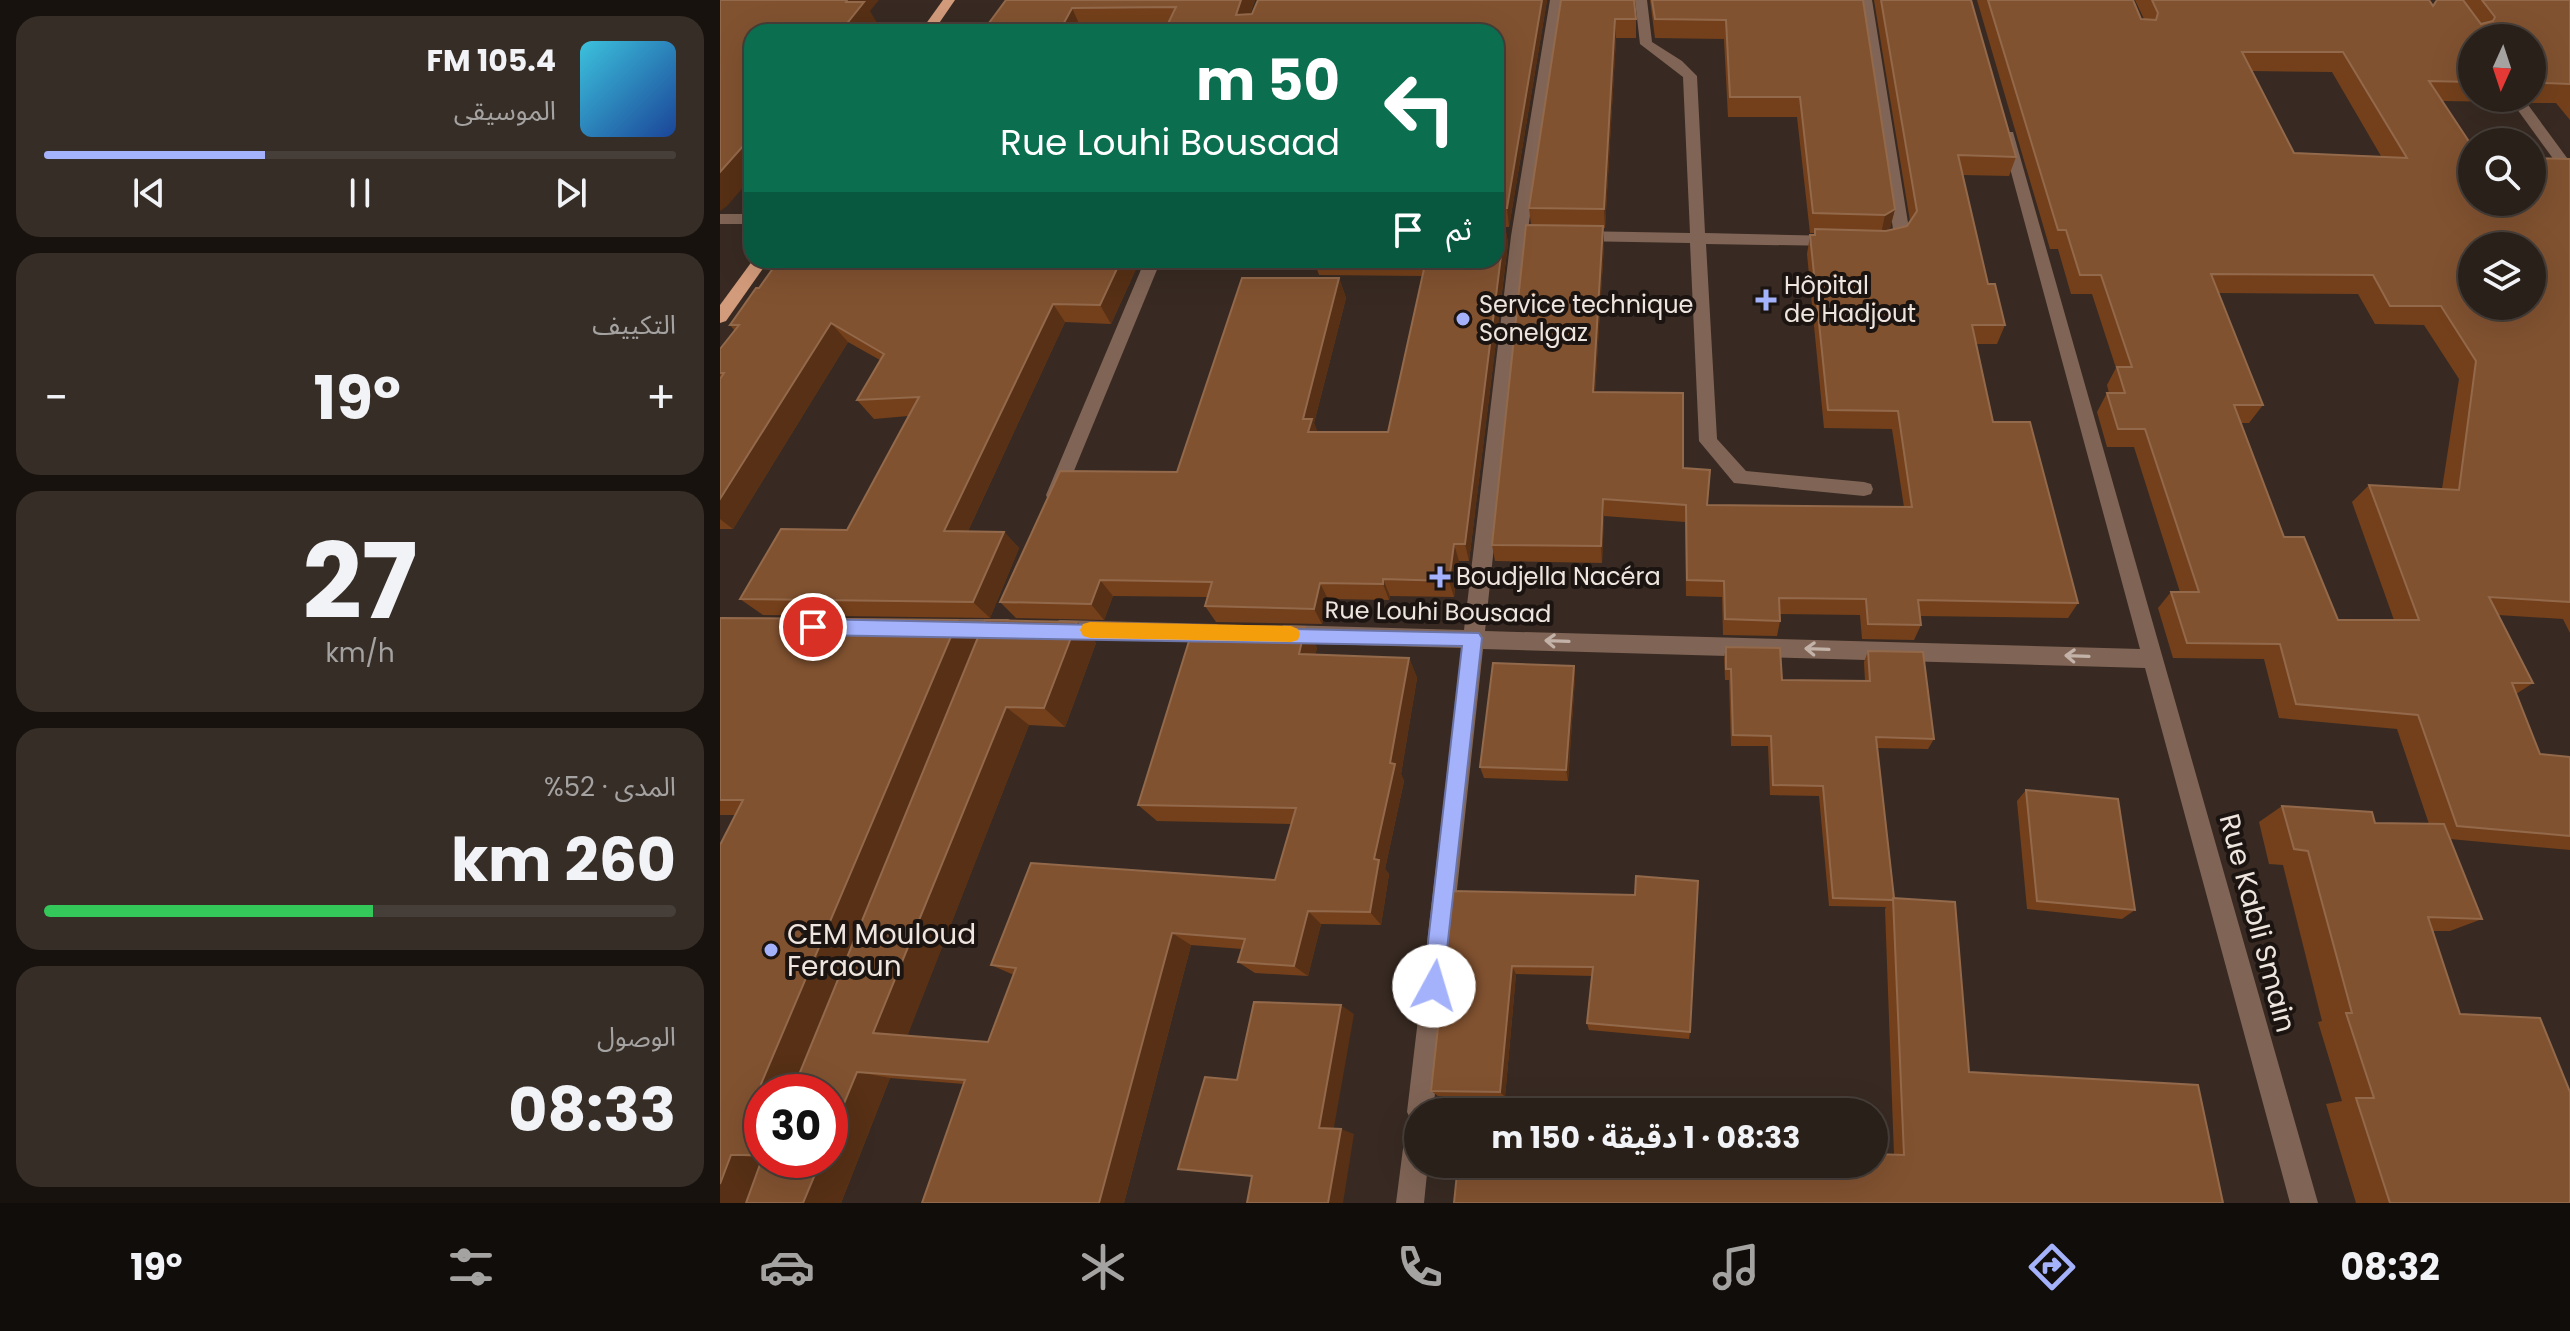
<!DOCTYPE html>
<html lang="ar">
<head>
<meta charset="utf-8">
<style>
	:root { --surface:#2a201a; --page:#362d27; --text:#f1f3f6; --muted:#a5a3a2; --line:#463e39; --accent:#a4b2fc }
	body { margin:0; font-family:Poppins,"Noto Sans Arabic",sans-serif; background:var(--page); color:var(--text); direction:rtl; height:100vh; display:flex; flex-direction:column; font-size:30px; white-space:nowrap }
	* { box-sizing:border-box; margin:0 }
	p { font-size:26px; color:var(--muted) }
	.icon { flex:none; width:44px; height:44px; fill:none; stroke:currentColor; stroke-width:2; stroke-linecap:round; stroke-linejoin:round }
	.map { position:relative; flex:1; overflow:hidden; direction:ltr }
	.side { display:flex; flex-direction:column; gap:16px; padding:16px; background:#17120e; width:720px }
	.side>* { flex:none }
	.banner { position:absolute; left:24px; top:24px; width:760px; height:244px; border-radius:24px; box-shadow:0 8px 32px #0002,0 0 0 2px var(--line); direction:rtl; background:#0b6e4f; color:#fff; overflow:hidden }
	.needle { width:52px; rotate:183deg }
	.tools { position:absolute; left:1738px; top:24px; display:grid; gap:16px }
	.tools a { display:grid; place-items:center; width:88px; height:88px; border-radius:50%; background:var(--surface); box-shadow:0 8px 32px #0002,0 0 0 2px var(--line); font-size:40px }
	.speed { position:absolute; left:24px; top:1074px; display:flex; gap:16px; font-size:40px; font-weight:700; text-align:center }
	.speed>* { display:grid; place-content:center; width:104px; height:104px; border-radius:50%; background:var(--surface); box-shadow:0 8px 32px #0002,0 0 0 2px var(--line); line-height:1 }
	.speed .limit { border:12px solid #d22; background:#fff; color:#111 }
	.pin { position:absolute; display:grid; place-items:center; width:68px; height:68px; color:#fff; margin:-34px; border:4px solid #fff; border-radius:50%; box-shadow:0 2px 8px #0007 }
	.me { position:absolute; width:88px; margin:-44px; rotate:6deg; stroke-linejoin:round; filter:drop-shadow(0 0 6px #0008) }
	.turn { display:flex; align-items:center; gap:28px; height:168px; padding:0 32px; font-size:36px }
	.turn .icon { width:104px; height:104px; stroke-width:2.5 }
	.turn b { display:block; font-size:56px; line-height:68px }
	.then { display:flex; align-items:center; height:76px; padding:0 32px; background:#0003; gap:16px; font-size:30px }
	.big { font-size:60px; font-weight:700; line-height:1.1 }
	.side .widget { flex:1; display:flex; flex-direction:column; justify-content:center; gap:12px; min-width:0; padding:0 28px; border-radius:24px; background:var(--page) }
	.side .dial { align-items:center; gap:0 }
	.dial b { font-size:104px; line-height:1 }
	.song { display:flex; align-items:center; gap:24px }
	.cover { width:96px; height:96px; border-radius:12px; background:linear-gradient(135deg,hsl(190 70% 55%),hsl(220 70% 35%)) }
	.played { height:8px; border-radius:4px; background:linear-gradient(90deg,var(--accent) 35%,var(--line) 35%) }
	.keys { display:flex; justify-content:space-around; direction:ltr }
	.heat { display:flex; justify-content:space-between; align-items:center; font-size:44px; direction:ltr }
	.charge { height:12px; border-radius:6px; background:linear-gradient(90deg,#34c759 52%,var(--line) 0) }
	.trip { position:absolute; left:684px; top:1098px; width:484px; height:80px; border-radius:40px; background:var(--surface); box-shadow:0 8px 32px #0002,0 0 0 2px var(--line); font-weight:700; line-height:80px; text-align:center; direction:rtl }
	.tabs { display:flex; height:128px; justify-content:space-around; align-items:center; background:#110d0a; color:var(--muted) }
	.tabs .icon { width:56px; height:56px }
	.tabs .active { color:var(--accent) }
	.tabs b { font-size:36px; color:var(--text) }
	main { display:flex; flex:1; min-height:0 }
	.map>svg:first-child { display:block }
</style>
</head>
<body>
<main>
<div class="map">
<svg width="1850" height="1203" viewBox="0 0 1850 1203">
	<rect width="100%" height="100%" fill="#382a22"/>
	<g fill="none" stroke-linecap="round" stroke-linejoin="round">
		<g fill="#806556" fill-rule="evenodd">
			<polygon points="830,0 842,0 807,236 765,631 1420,649 1281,135 1283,132 1293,132 1598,1203 1570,1203 1425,668 763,649 713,1112 698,1112 698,1164 708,1164 704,1203 676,1203 685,1133 692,1122 687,1112 742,648 564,643 557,640 554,634 557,628 564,625 744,630 791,236"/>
			<polygon points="915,0 927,0 932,42 962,61 977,76 985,233 1116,236 1124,241 1116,246 986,244 997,439 1026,471 1144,482 1151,484 1153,489 1151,494 1144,496 1014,483 979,441 970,243 856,241 848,236 856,231 970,233 963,77 920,44"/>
			<polygon points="1140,0 1152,0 1189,229 1181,242 1164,247 1156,242 1170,234 1173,229"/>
			<polygon points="1789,98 1803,98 1850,162 1850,177 1845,175"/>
			<rect x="0" y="214" width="32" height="10"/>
			<polygon points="425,260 441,260 344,495 342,500 328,500 326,495"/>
			<polygon points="220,619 288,619 295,622 298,628 295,634 288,637 220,637 213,634 210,628 213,622"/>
			<polygon points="340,620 496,624 503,627 506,633 503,639 496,642 340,638 333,635 330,629 333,623"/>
		</g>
		<g fill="#d29b7b" fill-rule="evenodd">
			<polygon points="223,0 235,0 213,32 200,32"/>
			<polygon points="33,260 49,260 6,321 0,323 0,305"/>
		</g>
	</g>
	<g fill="#74401b" fill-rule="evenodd">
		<polygon points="286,0 535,0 530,14 827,0 789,227 785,227 788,243 749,561 739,561 734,597 670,596 669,600 608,599 602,624 496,622 485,606 487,597 393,596 384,620 296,618 280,602 457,472 619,278 626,298 594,423 597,432 668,432 702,276 599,275 594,260 776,260 776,32 446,27 361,28 359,32 229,32 263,31"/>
		<polygon points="841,0 916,19 916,38 896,38 885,228 883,228 884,245 875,392 963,468 987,505 1184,507 1172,429 1104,428 1087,254 1090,235 1094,235 1094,233 1090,233 1077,117 1008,117 1004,39 935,38 930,0 1143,0 1175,209 1170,228 1166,231 1187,226 1190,221 1154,0 1251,0 1296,157 1289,176 1243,175 1268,284 1285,325 1277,344 1256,344 1273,422 1358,603 1348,618 1200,616 1201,625 1194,640 1142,639 1140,615 1060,614 1060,621 1057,636 1003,635 1002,597 966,596 965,522 884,516 882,563 775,561 772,545 811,225 809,208"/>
		<path d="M 1257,0 L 1413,0 L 1421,19 L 1424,19 L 1415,0 L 1709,0 L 1713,6 L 1717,0 L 1850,0 L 1850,120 L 1836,103 L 1810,103 L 1806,98 L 1812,98 L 1812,38 L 1752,38 L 1752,98 L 1792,98 L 1789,102 L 1723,101 L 1752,202 L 1850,159 L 1850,633 L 1843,619 L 1778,615 L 1813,683 L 1796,694 L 1820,754 L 1850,757 L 1850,850 L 1730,839 L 1762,919 L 1730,931 L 1713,931 L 1740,1014 L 1850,1203 L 1636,1203 L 1606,1104 L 1622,1101 L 1598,1022 L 1602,1021 L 1563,865 L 1549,864 L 1539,822 L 1562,806 L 1655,823 L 1709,824 L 1677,729 L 1559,718 L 1544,659 L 1453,658 L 1438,608 L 1451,592 L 1460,592 L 1414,447 L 1387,447 L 1377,412 L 1387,393 L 1389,393 L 1387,385 L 1396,368 L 1372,294 L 1351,294 L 1338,249 L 1330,249 ZM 1532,71 L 1612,72 L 1661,156 L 1574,153 ZM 1498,293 L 1638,294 L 1655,324 L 1704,325 L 1739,379 L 1722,489 L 1649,485 L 1632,502 L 1674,620 L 1618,620 L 1564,537 L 1521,423 L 1529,423 L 1543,405 Z"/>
		<polygon points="420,260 391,324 345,322 248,531 284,532 299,548 270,618 43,615 20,599 127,530 188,416 154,419 137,400 160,360 128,342 13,529 0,529 0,349 15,331 10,325"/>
		<path d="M 0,618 L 238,620 L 258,638 L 265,620 L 357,622 L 376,643 L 345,727 L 309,725 L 187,1036 L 268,1042 L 294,975 L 271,965 L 311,863 L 555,880 L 571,824 L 437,821 L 418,805 L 474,625 L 585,627 L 597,648 L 595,655 L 689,658 L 697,678 L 681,774 L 684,781 L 665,869 L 669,874 L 661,925 L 601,924 L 588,976 L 535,973 L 518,962 L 522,949 L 471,945 L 404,1203 L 202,1203 L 244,1084 L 170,1078 L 121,1203 L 0,1203 L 0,845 L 15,815 L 0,815 ZM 42,1092 L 110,1092 L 110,1160 L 42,1160 Z"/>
		<polygon points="1006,647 1062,680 1145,681 1144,662 1148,651 1214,739 1208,749 1157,748 1174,898 1249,1072 1503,1203 1154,1164 1174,1155 1165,909 1166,907 1109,906 1099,796 1050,795 1048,746 1011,746 1009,680 1005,680 1004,658"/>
		<polygon points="854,666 855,678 848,781 764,778 760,767"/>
		<polygon points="1306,790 1415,910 1402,919 1307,909 1297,801"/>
		<polygon points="733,891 915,895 970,1032 969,1039 869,1030 867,1023 872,976 796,974 785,1097 718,1096 711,1091"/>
	</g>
	<g fill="#573015">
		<polygon points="127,0 159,0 150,11 157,23 150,32 120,32 126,2"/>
		<polygon points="521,0 535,0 523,32 516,15"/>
		<polygon points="822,0 827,0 789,227 787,208"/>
		<polygon points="352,8 361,28 359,32 339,32"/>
		<polygon points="895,19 896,38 885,228 884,209"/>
		<polygon points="32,136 32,177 7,206 0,211 0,172"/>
		<polygon points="1175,209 1170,228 1161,234 1165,215"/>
		<polygon points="785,224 788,243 749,561 745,544"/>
		<polygon points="883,226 884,245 874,410 873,392"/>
		<polygon points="401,260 420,260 391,324 380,305"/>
		<polygon points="619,278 626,298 594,423 600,437 596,450 583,419"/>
		<polygon points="333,304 345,322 240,548 224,531"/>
		<polygon points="111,323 128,342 13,529 0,519 0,499"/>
		<polygon points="883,499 884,516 882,563 881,546"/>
		<polygon points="284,532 299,548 270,618 253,602"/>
		<polygon points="734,544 739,561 734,597 729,581"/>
		<polygon points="663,579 670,596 669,600 663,584"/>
		<polygon points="380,580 393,596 384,620 371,604"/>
		<polygon points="600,583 608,599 602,624 594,609"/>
		<polygon points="238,620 261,641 78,1091 43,1089 41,1084"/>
		<polygon points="357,622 376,643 345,727 324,708"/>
		<polygon points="585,627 597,648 591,674 579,654"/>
		<polygon points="689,658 697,678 681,774 684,781 665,869 669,874 661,925 650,912 654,859"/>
		<polygon points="854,666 855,678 848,781 846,770"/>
		<polygon points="286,707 309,725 185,1042 153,1033"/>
		<polygon points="588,911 601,924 588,976 574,966"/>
		<polygon points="452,933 471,945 404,1203 379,1203"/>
		<polygon points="792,966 796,974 785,1097 780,1092"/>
		<polygon points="621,1005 634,1014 613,1133 599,1128"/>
		<polygon points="137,1072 170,1078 121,1203 83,1203 101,1160 110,1160 110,1137"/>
		<polygon points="621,1129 634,1134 623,1203 608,1203"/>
		<polygon points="11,1155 42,1158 35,1203 0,1203 0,1184"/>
	</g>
	<g fill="#815230" stroke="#93694b" stroke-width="2" fill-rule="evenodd">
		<polygon points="0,0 127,0 126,2 144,2 120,32 32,32 32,136 0,172"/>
		<polygon points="286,0 521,0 516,15 532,14 538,0 822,0 787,208 776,208 776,32 444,32 456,7 352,8 339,32 229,32 263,31"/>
		<polygon points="841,0 914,0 916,19 895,19 884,209 809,208"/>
		<polygon points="932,0 1143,0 1175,209 1165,215 1093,213 1080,97 1010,97 1006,20 935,19"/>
		<polygon points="1161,0 1251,0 1296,157 1238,155 1268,284 1275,284 1285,325 1252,325 1273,422 1310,422 1358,603 1198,600 1201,625 1148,624 1146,599 1059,598 1060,621 1005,619 1004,581 967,580 966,505 883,499 881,546 772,545 806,225 883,226 873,392 963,393 963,468 990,470 987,505 1192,507 1178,411 1108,410 1090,235 1095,235 1095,229 1166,231 1187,226 1197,211"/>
		<path d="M 1268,0 L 1413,0 L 1421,19 L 1436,20 L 1438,13 L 1432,0 L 1709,0 L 1713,6 L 1717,0 L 1743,0 L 1761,24 L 1773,21 L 1775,17 L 1762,0 L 1850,0 L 1850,84 L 1826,83 L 1818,75 L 1812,76 L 1812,38 L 1752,38 L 1752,82 L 1709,81 L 1752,146 L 1752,202 L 1812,202 L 1812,158 L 1850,159 L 1850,602 L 1769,597 L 1813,683 L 1792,683 L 1820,754 L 1850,757 L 1850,836 L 1737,826 L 1698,715 L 1576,704 L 1560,644 L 1467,643 L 1451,592 L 1479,592 L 1425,429 L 1398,429 L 1387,393 L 1405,393 L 1397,367 L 1412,367 L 1381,275 L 1360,275 L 1346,230 L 1338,230 ZM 1522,52 L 1623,52 L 1687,158 L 1574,153 ZM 1752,246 L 1812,246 L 1812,306 L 1752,306 ZM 1491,274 L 1653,275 L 1670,306 L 1721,306 L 1756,361 L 1739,490 L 1649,485 L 1699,620 L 1618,620 L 1584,537 L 1564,537 L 1514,405 L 1543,405 Z"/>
		<polygon points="776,223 785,224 745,544 734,544 729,581 663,579 663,584 600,583 594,609 485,606 492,582 380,580 371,604 280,602 340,471 457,472 522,278 619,278 583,419 592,419 588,432 668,432 706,260 776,260"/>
		<polygon points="59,260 401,260 380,305 333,304 224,531 284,532 253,602 20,599 61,529 127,530 199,397 137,400 164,354 111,323 0,499 0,379 4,373 0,373 0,349 19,325 10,325 36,288 39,288"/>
		<polygon points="0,618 238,620 41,1084 43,1089 74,1087 265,620 357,622 324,708 286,707 153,1033 268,1042 296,968 271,965 311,863 555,880 576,808 418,805 474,625 585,627 579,654 689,658 670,763 675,764 654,859 659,860 650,912 588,911 574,966 518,962 525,939 452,933 379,1203 202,1203 245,1080 137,1072 110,1137 110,1092 42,1092 42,1155 11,1155 0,1184 0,845 23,800 0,800"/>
		<polygon points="1006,647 1060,648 1062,680 1150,681 1148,651 1203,652 1214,739 1156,737 1174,898 1172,900 1113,898 1103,786 1053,785 1051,736 1013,735 1011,669 1006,669"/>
		<polygon points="773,663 854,666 846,770 760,767"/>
		<polygon points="1306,790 1398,799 1415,910 1317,901"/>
		<polygon points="1562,806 1652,812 1655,823 1724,824 1762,919 1708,917 1740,1014 1820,1018 1850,1092 1850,1203 1670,1203 1636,1098 1654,1098 1626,1013 1632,1013 1588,851 1574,849"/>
		<polygon points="916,876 978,881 970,1032 867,1023 873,967 792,966 780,1092 711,1091 733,891 915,895"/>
		<polygon points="1173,898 1235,902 1249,1072 1478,1085 1503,1203 734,1203 738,1164 1154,1164 1154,1154 1184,1155"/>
		<polygon points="534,1002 621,1005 599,1128 621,1129 608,1203 527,1203 532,1176 458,1169 485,1077 517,1080"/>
		<polygon points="42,1159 101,1160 83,1203 26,1203"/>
	</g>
	<defs><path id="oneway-shaft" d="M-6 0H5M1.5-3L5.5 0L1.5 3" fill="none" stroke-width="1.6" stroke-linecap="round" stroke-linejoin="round" transform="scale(2)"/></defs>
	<g stroke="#c3b2a8">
		<use href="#oneway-shaft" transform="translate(837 641) rotate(-178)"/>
		<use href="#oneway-shaft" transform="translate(1097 649) rotate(-178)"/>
		<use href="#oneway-shaft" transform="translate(1357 656) rotate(-178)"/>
	</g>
	<polygon fill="#a4b2fc" stroke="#6b74a4" stroke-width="2" points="93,619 759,633 762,638 722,994 714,997 706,994 703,986 742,646 93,635 87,632 84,627 87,621"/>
	<polygon fill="#f59e0b" points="370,622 571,626 578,629 580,634 578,640 571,642 370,638 363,636 360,630 363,624"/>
	<g fill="#a4b2fc" stroke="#1b1411" stroke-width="3">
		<path d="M1042 288h8v8h8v8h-8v8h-8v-8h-8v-8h8z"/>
		<circle cx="743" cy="319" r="8"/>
		<path d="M716 565h8v8h8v8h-8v8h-8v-8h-8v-8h8z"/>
		<circle cx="51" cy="950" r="8"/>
	</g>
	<g text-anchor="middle" stroke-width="8" stroke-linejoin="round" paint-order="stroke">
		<g font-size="24" fill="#efe5df" stroke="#1b1411" text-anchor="start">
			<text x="1064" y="294">Hôpital<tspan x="1064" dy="28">de Hadjout</tspan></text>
			<text x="759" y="313">Service technique<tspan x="759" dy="28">Sonelgaz</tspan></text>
			<text x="736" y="585">Boudjella Nacéra</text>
		</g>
		<g font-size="24" fill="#efe5df" stroke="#1b1411">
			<text transform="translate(718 612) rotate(1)" y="8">Rue Louhi Bousaad</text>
		</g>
		<g font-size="28" fill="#efe5df" stroke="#1b1411">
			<text transform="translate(1538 923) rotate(75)" y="10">Rue Kabli Smain</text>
		</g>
		<g font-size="28" fill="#efe5df" stroke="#1b1411" text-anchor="start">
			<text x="67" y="944">CEM Mouloud<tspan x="67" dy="32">Feraoun</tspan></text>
		</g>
	</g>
</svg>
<div class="tools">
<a><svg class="needle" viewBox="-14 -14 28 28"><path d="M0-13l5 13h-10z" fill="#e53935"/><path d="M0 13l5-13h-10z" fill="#a5a3a2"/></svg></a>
<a><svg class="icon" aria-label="search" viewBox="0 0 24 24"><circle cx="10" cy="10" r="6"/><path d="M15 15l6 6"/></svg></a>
<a><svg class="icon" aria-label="layers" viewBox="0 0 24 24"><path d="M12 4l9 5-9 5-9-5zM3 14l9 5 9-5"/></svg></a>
</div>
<div class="speed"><div class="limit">30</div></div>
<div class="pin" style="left:93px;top:627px;background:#d93025"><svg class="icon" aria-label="arrive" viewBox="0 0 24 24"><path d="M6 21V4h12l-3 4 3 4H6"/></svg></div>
<svg class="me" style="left:714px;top:986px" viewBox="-20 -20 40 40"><circle r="19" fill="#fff"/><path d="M0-13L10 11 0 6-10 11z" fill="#a4b2fc"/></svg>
<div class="trip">08:33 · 1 دقيقة · 150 m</div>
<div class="banner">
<div class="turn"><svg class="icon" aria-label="left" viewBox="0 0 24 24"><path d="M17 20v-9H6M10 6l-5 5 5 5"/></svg><div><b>50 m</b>Rue Louhi Bousaad</div></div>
<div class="then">ثم<svg class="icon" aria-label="arrive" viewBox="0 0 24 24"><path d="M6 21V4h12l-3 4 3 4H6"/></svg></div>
</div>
</div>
<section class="side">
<div class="widget">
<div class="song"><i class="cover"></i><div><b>105.4 FM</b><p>الموسيقى</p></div></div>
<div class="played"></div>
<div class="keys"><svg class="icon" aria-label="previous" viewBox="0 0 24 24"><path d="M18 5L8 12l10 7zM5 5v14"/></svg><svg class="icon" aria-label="pause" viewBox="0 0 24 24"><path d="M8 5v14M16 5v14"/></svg><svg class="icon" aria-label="next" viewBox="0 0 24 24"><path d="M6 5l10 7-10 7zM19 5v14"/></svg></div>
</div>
<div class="widget"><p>التكييف</p>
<div class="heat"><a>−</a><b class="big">19°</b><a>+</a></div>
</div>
<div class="widget dial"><b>27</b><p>km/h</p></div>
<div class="widget"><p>المدى · 52%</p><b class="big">260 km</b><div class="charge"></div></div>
<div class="widget"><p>الوصول</p><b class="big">08:33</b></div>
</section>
</main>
<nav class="tabs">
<b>08:32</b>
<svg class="icon active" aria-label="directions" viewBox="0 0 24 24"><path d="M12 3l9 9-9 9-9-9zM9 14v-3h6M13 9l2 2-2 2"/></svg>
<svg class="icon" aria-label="music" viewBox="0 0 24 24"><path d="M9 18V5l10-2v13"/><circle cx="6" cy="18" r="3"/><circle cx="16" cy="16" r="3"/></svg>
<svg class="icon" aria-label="phone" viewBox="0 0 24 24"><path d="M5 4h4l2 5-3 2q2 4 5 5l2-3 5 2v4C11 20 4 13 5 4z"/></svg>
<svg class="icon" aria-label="climate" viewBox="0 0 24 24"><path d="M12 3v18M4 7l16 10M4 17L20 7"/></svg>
<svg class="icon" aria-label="car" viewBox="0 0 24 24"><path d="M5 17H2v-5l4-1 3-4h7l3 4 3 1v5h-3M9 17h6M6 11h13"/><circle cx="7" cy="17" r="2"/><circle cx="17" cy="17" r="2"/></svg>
<svg class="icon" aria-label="filters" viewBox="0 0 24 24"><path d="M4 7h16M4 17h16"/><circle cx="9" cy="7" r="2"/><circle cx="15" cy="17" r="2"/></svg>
<b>19°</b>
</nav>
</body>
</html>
